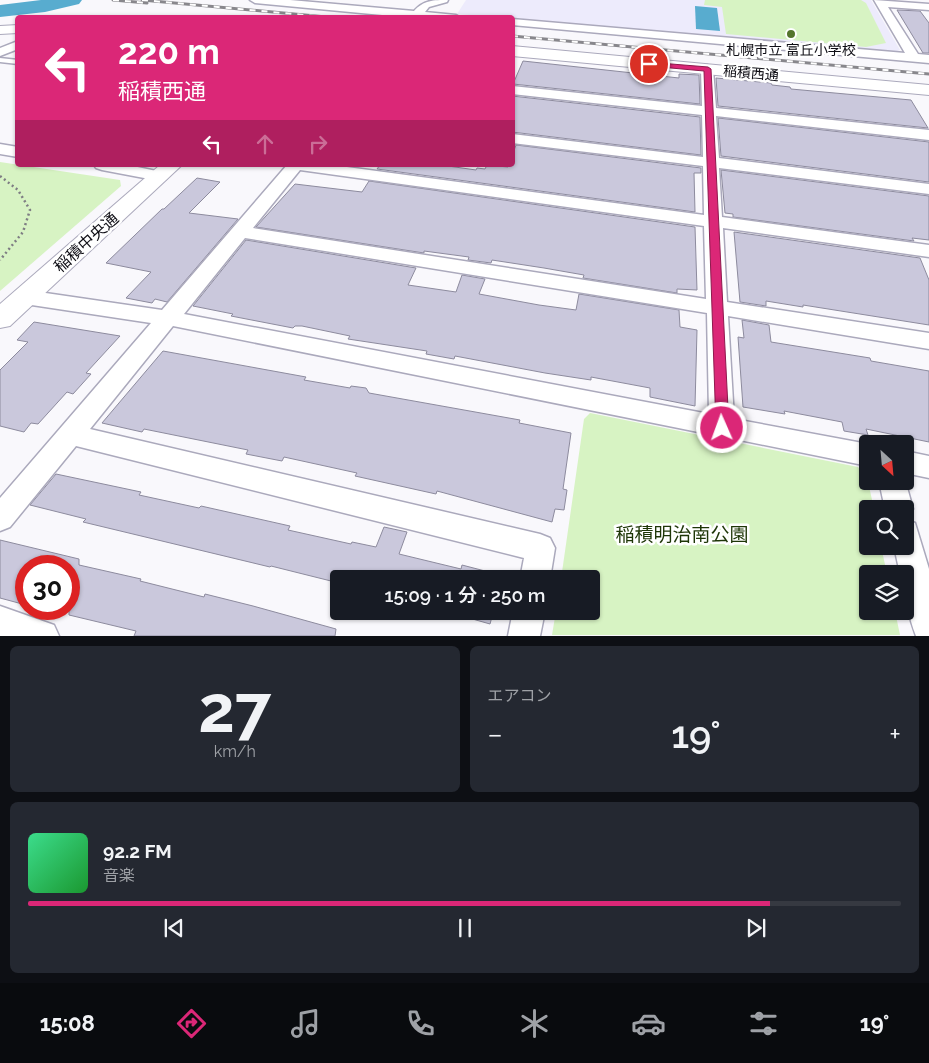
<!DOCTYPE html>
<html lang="ja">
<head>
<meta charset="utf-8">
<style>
	:root { --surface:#171b24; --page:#242831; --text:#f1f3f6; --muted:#9ea1a6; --line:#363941; --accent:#db2777 }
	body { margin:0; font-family:Raleway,"Noto Sans JP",sans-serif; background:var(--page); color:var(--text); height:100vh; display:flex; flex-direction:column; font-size:19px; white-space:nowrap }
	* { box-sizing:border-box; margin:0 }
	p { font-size:16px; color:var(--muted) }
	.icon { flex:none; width:28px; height:28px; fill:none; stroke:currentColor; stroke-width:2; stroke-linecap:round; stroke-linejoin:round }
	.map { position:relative; height:636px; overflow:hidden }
	.side { display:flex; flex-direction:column; gap:10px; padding:10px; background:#0d0f14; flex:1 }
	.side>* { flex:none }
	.hud { position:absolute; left:15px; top:15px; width:500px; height:152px; border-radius:5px; box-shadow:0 1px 4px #0004; background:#db2777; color:#fff; overflow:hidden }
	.needle { width:32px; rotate:154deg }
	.fabs { position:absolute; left:859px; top:435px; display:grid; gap:10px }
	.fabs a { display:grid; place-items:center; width:55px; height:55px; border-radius:5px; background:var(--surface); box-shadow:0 1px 4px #0004; font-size:25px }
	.speed { position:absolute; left:15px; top:555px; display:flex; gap:10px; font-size:25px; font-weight:700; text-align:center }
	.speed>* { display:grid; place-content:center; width:65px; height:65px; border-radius:50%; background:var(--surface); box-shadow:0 1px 4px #0004; line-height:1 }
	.speed .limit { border:8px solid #d22; background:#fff; color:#111 }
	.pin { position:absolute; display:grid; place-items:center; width:42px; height:42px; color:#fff; margin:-21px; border:2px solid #fff; border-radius:50%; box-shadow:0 1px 5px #0007 }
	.me { position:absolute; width:55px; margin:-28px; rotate:358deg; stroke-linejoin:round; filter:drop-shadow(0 0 4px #0008) }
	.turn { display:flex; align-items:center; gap:18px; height:105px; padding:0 20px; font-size:22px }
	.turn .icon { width:65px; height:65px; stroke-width:2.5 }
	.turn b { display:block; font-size:35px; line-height:42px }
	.lanes { display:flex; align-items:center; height:48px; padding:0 20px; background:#0003; justify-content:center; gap:25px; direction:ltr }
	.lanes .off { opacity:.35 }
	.big { font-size:38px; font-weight:600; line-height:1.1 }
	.side .card { flex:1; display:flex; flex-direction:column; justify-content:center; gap:8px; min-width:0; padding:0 18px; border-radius:8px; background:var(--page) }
	.side .dial { align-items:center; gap:0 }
	.dial b { font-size:65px; line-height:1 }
	.song { display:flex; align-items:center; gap:15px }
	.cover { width:60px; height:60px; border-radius:8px; background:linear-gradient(135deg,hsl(150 70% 55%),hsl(130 70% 35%)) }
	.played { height:5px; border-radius:2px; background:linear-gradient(90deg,var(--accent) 85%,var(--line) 85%) }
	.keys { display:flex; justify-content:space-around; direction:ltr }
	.heat { display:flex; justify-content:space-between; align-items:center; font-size:28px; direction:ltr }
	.side .tiles { flex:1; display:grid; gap:10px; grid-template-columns:1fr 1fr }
	.card:last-child { grid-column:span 2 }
	.trip { position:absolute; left:330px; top:570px; width:270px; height:50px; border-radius:5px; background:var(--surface); box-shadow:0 1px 4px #0004; font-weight:600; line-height:50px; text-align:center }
	.menu { display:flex; height:80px; justify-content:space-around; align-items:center; background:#090b0e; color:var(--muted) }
	.menu .icon { width:35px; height:35px }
	.menu .selected { color:var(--accent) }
	.menu b { font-size:22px; color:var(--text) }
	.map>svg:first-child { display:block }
</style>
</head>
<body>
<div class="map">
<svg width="929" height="636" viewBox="0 0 929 636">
	<rect width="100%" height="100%" fill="#f9f8fc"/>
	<polygon fill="#edebfc" points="466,0 871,0 900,50 893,52 457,14"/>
	<g fill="#d7f3c3">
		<polygon points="705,0 861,0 866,3 886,43 866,47 726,34 722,7 704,5"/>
		<polygon points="0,162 120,180 121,186 0,291"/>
		<polygon points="590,413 858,467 867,477 874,509 868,509 868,546 881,546 887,574 868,574 868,611 895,611 900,635 552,635 556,611 591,611 591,579 561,579 584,419"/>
	</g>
	<polygon fill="#58accf" points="695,6 717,8 720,31 696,29"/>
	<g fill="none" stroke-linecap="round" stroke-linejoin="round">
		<polygon fill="#58accf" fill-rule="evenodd" points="41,0 82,0 79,4 45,12 0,17 0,5"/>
	</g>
	<g fill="#cac8dc" stroke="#8d8b9e">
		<polygon points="897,10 920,11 929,23 929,53 923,53"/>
		<polygon points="523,61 679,78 679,74 699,75 700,104 513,84"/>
		<polygon points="716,78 771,83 772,85 790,87 791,89 911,100 928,128 718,106"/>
		<polygon points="512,96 700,117 701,155 512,132"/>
		<polygon points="718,118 929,142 929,182 721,156"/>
		<polygon points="516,145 701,168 701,173 694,173 695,212 377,169 380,165 441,165 476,170 477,168 485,169 487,165 508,167 509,165 512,165 512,156"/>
		<polygon points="721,170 929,196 929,240 912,238 914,241 733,217 733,214 725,213"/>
		<polygon points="197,178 220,182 189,213 238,219 167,302 155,299 152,303 126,298 151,272 106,263 162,209 164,209"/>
		<polygon points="369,181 695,227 697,290 677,289 677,293 583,278 584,275 544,268 492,260 491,263 468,260 469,257 424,251 424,253 256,227 295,184 362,192"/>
		<polygon points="734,232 920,258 929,280 929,325 803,305 803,307 766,301 766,306 740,302"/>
		<polygon points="246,240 416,268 408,285 456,292 462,275 485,279 479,294 539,305 576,310 579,294 679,310 680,327 697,330 695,406 650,397 650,388 591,377 591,380 545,373 455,356 454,359 426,354 427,351 348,339 350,336 302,326 295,326 293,328 231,316 233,314 193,306"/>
		<polygon points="742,320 769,325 771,342 870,358 871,361 929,371 929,442 866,429 868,435 844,431 842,422 784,411 785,414 743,407 738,337 744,338"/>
		<polygon points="34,322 120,336 86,373 91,374 73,394 67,392 38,424 31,423 24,432 0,426 0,370 28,342 17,340"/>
		<polygon points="163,351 306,377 304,380 350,388 351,386 366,388 369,393 520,420 519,423 571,433 563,489 567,490 564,510 555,509 552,522 437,491 436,494 355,476 357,473 284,457 282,461 246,454 248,450 144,429 142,432 102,423"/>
		<polygon points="56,474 141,492 139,495 199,508 201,506 290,526 288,530 351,544 352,542 376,547 384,527 407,532 399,554 461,569 462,565 508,577 508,579 339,579 339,583 271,566 270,567 83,522 86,519 30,505"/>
		<polygon points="0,540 79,559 79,565 141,579 140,581 204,597 205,594 253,606 336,629 335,636 134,636 136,631 69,615 69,566 26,566 26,605 0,598"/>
		<polygon points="500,611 499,615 493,613 490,624 448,612"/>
	</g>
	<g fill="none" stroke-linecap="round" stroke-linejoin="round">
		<g stroke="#aba9bc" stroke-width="3">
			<polygon id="lane" points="0,58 18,60 18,64 0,62"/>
		</g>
		<g stroke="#aba9bc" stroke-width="3">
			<g id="street">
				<path d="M 250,0 L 290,0 L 414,11 C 424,0 433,0 448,0 L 447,2 L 429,7 L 425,12 L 456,15 L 461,18 L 414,18 L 255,3 Z"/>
				<polygon points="874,0 929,4 929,10 888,7 918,54 929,55 929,63 512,25 512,19 905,53"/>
				<polygon points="18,41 18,49 0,56 0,48"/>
				<path d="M 707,65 L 713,69 L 716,108 L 929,130 L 929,140 L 716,116 L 719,158 L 929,184 L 929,194 L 719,168 L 722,217 L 929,245 L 929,257 L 723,228 L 727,302 L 929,333 L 929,349 L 728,316 L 734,419 L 868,444 L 868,466 L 725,437 L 722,438 L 713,435 L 173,326 L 90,429 L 540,534 L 550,538 L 555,548 L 550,579 L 520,579 L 524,558 L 76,446 L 10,527 L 0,531 L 0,498 L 151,323 L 25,304 L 18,302 L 15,297 L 18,292 L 25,290 L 162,310 L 287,165 L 332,165 L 704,215 L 703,166 L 512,143 L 512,134 L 703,157 L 702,115 L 512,94 L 512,86 L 702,106 L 701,69 ZM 300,170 L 704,226 L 706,299 L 253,228 ZM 245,238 L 707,313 L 709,414 L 184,314 Z"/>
				<polygon points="0,144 18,147 18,157 0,154"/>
				<polygon points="94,165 128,165 166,173 168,176 166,179 160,181 102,170 96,168"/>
				<polygon points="905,451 929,456 929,478 905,473"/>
				<path d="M 905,480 L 913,509 L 909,518 L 905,519 L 915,523 L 929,569 L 929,636 L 916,636 C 908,616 905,595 905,574 L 900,574 L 894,546 L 905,546 L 905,509 L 885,509 L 879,481 Z"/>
				<polygon points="0,606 54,625 59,636 0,636"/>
				<polygon points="513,611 545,611 540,636 508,636"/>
			</g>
		</g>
		<g stroke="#aba9bc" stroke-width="2">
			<g id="secondary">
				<polygon points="18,25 18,33 0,34 0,26"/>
				<polygon points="512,46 929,85 929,95 512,56"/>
				<polygon points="160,165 182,165 10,326 0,328 0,304"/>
			</g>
		</g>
		<polyline stroke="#7e7d83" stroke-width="2.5" stroke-dasharray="2 3" stroke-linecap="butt" points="0,176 18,190 30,210 23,232 0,260"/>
		<use href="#lane" fill="#fff" fill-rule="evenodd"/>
		<use href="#street" fill="#fff" fill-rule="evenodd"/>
		<use href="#secondary" fill="#fff" fill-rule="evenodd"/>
		<g stroke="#88878c" stroke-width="3">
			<g id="rail">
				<polyline points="113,0 147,3"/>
				<polyline points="142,0 337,18"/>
				<polyline points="512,36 929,74"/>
			</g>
		</g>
		<use href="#rail" stroke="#fff" stroke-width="2" stroke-dasharray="6" stroke-linecap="butt"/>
	</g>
	<polygon fill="#db2777" stroke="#8e194d" points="647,62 708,67 711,69 729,428 727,432 722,433 718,432 716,428 704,71 649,66 646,64"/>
	<circle fill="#54752d" stroke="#fff" stroke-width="2" cx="791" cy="34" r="5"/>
	<g text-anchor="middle" stroke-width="5" stroke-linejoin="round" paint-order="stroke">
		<g font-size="14" fill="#0e0d14" stroke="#fff">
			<text x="791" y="55">札幌市立 富丘小学校</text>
		</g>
		<g font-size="14" fill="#0e0d14" stroke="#fff">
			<text transform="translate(751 73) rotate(5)" y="5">稲積西通</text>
		</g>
		<g font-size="16" fill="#0e0d14" stroke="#fff">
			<text transform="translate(86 242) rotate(-42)" y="6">稲積中央通</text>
		</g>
		<g font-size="19" fill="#1e3607" stroke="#fff">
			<text x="682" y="541">稲積明治南公園</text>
		</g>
	</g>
</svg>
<div class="fabs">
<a><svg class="needle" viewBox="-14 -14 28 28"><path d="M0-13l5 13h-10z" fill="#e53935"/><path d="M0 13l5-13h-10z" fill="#9ea1a6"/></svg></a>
<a><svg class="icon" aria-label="search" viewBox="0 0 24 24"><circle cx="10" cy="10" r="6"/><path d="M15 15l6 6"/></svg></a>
<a><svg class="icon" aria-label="layers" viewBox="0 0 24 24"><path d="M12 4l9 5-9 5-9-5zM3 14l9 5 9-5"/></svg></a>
</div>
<div class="speed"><div class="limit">30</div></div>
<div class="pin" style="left:649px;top:64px;background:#d93025"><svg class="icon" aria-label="arrive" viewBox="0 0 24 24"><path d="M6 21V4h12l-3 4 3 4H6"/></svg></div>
<svg class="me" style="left:722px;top:428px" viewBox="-20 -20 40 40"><circle r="17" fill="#db2777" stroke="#fff" stroke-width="3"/><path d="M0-11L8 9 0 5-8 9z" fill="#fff"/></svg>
<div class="trip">15:09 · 1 分 · 250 m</div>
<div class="hud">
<div class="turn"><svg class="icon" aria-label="left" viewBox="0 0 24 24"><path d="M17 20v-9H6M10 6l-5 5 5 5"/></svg><div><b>220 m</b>稲積西通</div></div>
<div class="lanes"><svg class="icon" aria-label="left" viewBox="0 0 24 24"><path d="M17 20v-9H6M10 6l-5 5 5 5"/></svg><svg class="icon off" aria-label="ahead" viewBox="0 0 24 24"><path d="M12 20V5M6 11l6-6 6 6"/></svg><svg class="icon off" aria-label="right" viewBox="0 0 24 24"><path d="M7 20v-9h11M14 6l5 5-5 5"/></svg></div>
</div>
</div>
<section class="side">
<div class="tiles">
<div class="card dial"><b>27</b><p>km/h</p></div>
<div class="card"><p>エアコン</p>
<div class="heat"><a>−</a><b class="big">19°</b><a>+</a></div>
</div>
<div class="card">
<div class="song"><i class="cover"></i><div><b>92.2 FM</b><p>音楽</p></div></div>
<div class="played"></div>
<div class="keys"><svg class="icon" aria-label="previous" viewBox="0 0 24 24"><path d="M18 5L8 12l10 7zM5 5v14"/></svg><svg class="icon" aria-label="pause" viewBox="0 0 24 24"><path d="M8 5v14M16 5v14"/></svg><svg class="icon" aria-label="next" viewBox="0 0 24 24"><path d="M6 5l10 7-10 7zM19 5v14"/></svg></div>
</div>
</div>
</section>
<nav class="menu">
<b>15:08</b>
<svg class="icon selected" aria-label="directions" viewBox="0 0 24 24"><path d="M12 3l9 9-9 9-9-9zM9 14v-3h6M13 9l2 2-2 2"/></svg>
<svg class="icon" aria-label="music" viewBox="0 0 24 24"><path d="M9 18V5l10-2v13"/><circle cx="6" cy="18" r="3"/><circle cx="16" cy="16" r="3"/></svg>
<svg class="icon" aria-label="phone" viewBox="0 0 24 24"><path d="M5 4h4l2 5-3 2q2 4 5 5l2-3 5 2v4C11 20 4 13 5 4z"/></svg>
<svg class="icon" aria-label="climate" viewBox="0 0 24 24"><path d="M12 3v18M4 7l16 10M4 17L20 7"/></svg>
<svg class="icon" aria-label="car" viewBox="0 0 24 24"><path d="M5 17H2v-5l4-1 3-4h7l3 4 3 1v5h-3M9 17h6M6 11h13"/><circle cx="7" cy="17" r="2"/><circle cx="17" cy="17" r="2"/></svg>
<svg class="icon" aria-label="filters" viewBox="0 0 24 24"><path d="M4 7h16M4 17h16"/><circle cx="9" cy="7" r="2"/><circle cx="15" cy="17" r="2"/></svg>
<b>19°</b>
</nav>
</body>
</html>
